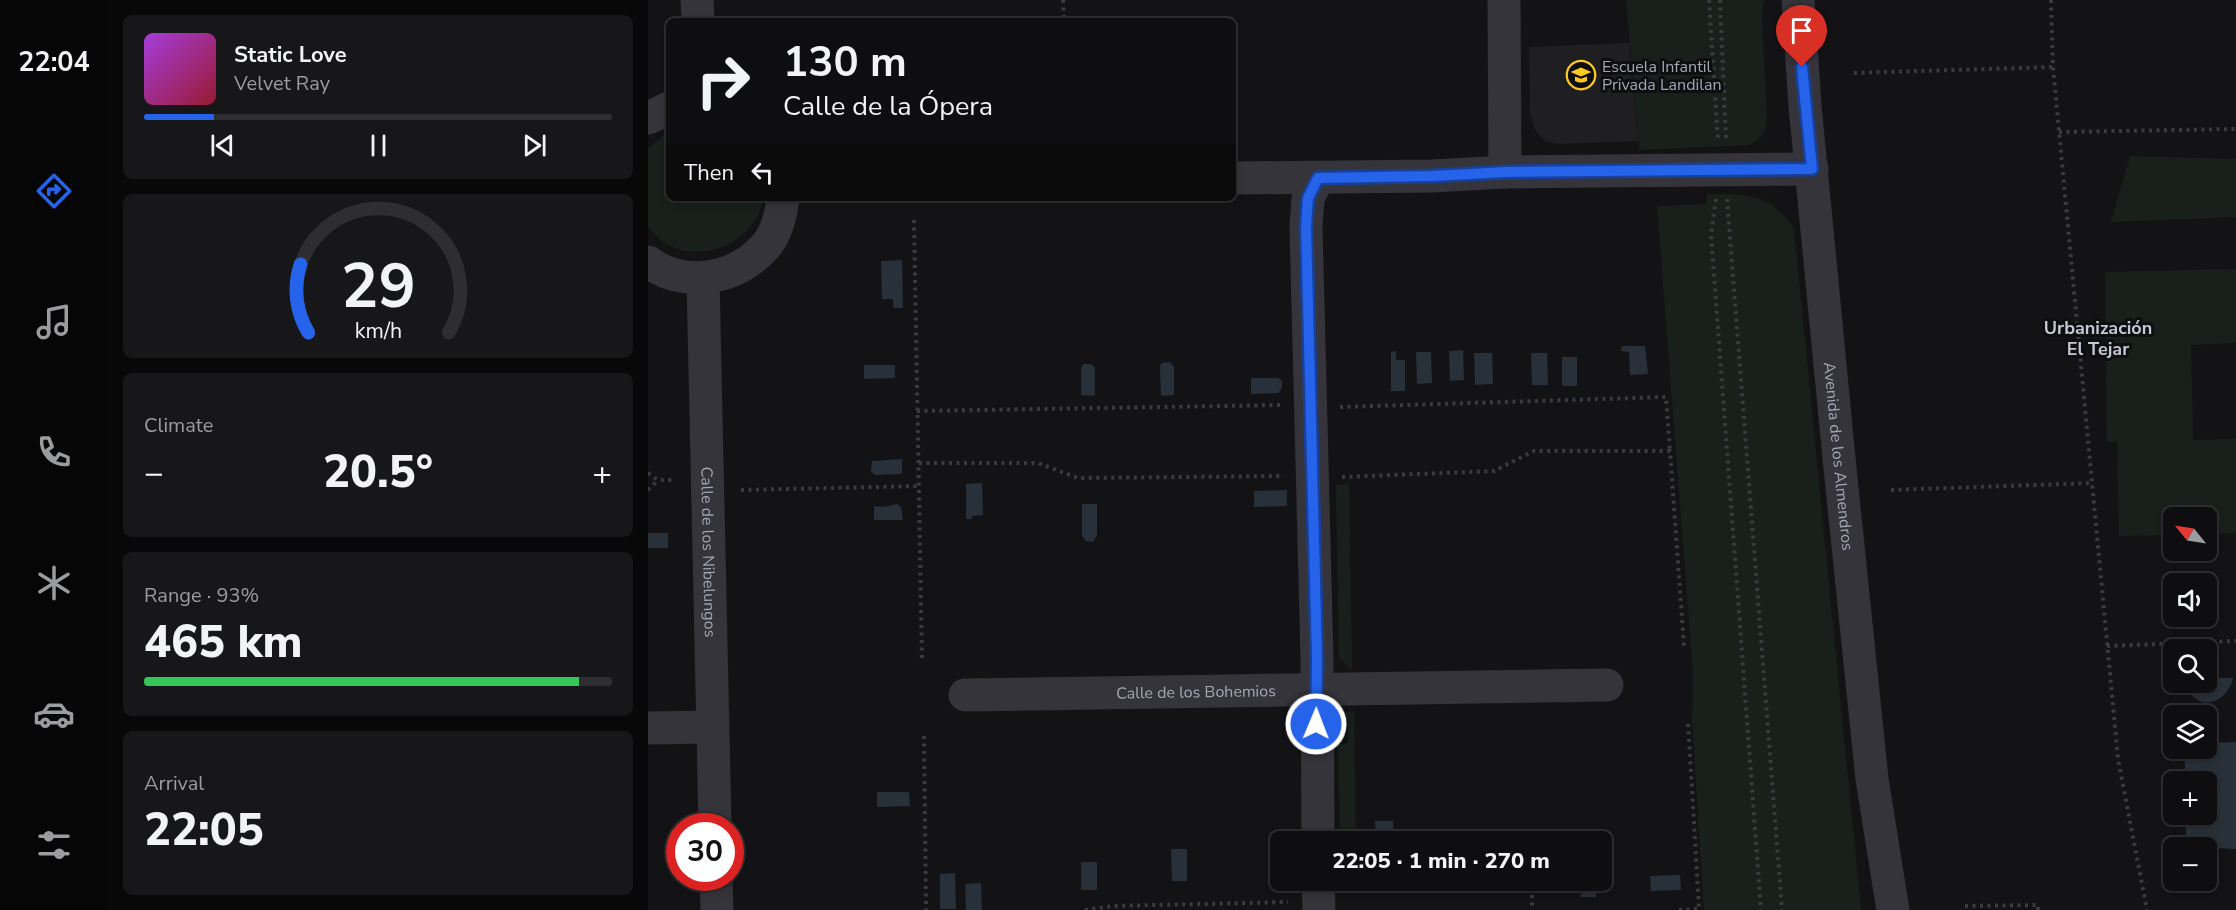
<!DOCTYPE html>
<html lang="en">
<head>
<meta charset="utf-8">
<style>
	:root { --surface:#0e0e10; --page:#171719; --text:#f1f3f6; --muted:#9b9c9f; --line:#2e2e30; --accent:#2563eb }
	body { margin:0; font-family:"Nunito Sans",sans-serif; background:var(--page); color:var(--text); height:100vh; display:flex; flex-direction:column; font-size:22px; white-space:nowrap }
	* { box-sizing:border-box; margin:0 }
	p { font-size:20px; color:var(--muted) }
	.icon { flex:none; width:33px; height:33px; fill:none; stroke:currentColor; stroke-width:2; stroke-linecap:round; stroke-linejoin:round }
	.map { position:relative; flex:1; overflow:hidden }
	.drawer { display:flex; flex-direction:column; gap:15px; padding:15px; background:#080809; width:540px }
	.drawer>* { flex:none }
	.top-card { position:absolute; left:18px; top:18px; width:570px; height:183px; border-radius:9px; box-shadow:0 3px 9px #0003,0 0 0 2px var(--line); background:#0e0e10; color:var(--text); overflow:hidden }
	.needle { width:39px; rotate:300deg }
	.buttons { position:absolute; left:1515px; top:507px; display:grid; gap:12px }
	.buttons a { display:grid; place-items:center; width:54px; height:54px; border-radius:9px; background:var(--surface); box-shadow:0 3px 9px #0003,0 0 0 2px var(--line); font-size:30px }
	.speed { position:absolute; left:18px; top:813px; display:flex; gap:12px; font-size:30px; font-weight:700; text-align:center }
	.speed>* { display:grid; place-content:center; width:78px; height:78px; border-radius:50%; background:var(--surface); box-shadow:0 3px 9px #0003,0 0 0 2px var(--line); line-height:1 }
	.speed .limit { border:9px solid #d22; background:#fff; color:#111 }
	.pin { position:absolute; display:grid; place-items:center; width:51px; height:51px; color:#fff; margin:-62px -26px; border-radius:50% 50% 50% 0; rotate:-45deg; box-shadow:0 0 6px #0007 }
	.pin .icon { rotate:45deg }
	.me { position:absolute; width:66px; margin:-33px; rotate:1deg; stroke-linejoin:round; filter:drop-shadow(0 0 4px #0008) }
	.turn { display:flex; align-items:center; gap:21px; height:126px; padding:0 18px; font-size:27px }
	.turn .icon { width:78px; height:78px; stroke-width:2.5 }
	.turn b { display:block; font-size:42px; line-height:51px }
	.then { display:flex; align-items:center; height:57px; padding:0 18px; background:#0003; gap:12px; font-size:22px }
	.big { font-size:45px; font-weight:800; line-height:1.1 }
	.drawer .tile { flex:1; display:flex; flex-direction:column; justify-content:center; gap:9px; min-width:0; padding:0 21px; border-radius:9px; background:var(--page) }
	.drawer .dial { align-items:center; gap:0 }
	.dial svg { height:156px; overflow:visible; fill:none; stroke:var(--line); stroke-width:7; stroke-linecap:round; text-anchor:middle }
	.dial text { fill:var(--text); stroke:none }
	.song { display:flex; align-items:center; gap:18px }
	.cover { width:72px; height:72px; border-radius:9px; background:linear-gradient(135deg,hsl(280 70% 55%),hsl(350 70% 35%)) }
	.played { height:6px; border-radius:3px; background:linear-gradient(90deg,var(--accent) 15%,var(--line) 15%) }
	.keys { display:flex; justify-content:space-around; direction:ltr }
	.heat { display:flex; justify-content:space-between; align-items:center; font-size:33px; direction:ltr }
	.charge { height:9px; border-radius:4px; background:linear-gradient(90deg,#34c759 93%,var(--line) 0) }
	.trip { position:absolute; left:622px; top:831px; width:342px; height:60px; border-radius:9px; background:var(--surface); box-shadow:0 3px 9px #0003,0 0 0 2px var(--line); font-weight:800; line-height:60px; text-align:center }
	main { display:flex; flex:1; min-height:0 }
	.dock { display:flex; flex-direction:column; width:108px; justify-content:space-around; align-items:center; background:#060606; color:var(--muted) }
	.dock .icon { width:42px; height:42px }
	.dock .on { color:var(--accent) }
	.dock b { font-size:27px; color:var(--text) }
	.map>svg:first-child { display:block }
</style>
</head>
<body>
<main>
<nav class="dock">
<b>22:04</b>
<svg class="icon on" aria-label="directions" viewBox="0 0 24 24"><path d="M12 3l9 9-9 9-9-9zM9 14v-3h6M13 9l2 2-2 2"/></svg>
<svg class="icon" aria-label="music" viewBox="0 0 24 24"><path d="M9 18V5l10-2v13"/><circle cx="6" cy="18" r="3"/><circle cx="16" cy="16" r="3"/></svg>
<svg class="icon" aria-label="phone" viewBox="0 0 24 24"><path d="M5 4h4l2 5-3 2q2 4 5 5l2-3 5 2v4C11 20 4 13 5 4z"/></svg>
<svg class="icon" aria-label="climate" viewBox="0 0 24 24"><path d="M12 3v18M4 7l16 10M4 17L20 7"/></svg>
<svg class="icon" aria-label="car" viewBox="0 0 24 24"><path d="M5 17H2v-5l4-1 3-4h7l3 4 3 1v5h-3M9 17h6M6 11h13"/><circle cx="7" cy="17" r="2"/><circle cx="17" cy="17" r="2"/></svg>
<svg class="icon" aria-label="filters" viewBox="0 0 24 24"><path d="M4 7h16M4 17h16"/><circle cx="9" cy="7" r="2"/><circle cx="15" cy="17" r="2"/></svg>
</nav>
<section class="drawer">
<div class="tile">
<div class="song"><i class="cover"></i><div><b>Static Love</b><p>Velvet Ray</p></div></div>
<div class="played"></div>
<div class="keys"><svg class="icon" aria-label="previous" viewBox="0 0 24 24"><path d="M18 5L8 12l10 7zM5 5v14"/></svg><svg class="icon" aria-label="pause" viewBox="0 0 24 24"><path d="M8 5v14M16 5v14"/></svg><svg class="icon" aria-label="next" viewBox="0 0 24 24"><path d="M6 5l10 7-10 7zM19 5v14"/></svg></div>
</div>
<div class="tile dial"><svg viewBox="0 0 100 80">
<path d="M14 69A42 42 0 1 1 86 69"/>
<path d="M14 69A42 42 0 0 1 10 34" stroke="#2563eb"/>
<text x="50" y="56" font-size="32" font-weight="700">29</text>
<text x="50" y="72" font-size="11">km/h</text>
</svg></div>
<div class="tile"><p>Climate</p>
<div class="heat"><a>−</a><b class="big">20.5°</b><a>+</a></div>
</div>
<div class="tile"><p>Range · 93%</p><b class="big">465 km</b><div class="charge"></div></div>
<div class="tile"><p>Arrival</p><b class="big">22:05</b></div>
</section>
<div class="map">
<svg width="1588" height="910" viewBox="0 0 1588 910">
	<rect width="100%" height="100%" fill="#131315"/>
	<polygon fill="#1f1f22" points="981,43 990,141 909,144 897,141 887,130 882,112 881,47"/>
	<g fill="#19201b">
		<path d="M 978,0 L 1116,0 L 1114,18 L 1119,120 C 1117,133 1113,139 1101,145 L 991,150 Z"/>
		<path d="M 21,131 L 21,198 L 115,198 C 108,251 30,273 0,226 L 0,148 Z"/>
		<polygon points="1482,156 1588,159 1588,217 1463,222"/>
		<path d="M 1059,194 C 1099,194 1121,193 1146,228 L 1213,910 L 1056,910 L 1044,721 L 1045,674 L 1009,206 L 1058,204 Z"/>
		<polygon points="1588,269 1588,343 1543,345 1545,440 1588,439 1588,533 1559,534 1558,518 1526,518 1525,535 1471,536 1469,442 1459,442 1457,272"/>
		<polygon points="701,484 704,670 691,658 688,485"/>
		<polygon points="706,711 708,841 692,841 690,744 700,743 699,728 689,727 690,720 698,712"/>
	</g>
	<g fill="#283039">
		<polygon points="254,260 255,308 245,308 245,299 234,299 233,261"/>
		<polygon points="974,346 997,346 1000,374 982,375 981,352 973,351"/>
		<polygon points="815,350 816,380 802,381 801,351"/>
		<polygon points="748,351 748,360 757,360 757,391 743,391 743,352"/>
		<polygon points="768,352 783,352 784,383 769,384"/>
		<polygon points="826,353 844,353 845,384 827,385"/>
		<polygon points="883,353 899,353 900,385 884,385"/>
		<rect x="914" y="357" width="15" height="29"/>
		<polygon points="522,362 526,367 526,395 513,396 512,366 514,363"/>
		<polygon points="435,364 443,364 447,368 447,395 445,396 433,395 433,368"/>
		<polygon points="216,365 247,365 247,378 216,379"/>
		<polygon points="603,378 630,378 634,381 634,388 630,393 603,394"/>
		<polygon points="254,459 254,474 227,475 223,472 224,461"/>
		<polygon points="334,483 335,515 324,516 324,519 318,519 318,484"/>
		<polygon points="639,490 639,506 606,507 606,491"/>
		<polygon points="249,504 253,507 255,520 226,520 226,506 236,507"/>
		<polygon points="434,504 449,504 449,535 445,542 438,541 434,536"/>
		<rect x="0" y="533" width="20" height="15"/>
		<path d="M 1559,678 L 1585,678 C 1578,706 1546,713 1538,683 L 1558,682 Z"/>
		<polygon points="1588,742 1588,849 1538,847 1538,815 1558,814 1558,782 1537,781 1537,749 1558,748 1559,743"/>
		<polygon points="229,792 261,792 262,806 229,807"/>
		<polygon points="727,821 745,821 746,841 728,841"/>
		<polygon points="523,849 539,849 539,881 524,881"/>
		<rect x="433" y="862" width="16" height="28"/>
		<polygon points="307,873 308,909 292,909 292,874"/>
		<polygon points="1032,875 1033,890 1003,891 1002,876"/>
		<polygon points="932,881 948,881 948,897 933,897"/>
		<polygon points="333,883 334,910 318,910 317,884"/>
	</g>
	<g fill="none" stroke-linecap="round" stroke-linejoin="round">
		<g stroke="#3a3b41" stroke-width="4" stroke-dasharray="3 4.5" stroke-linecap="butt">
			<polyline points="415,0 416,21"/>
			<polyline points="1061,0 1070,141"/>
			<polyline points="1072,0 1078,140"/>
			<polyline points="1403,0 1405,67 1470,759 1499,910"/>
			<polyline points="1206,73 1405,67"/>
			<polyline points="1411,132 1588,129"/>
			<polyline points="1068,199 1063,234 1113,910"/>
			<polyline points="1079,199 1134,910"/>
			<polyline points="266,220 274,661"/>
			<polyline points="692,407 1018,397 1022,451"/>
			<polyline points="269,411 634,405"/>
			<polyline points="271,463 390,463 430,478 636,476"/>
			<polyline points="0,473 10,480 25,480"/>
			<polyline points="694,477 846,471 886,451 1022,451 1036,646"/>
			<polyline points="0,490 10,480"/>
			<polyline points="93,490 271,486"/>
			<polyline points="1243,490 1444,483"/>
			<polyline points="1459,646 1588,641"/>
			<polyline points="276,736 278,910"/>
			<polyline points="884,880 884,910"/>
			<polyline points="698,884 868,880"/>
			<polyline points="1317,906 1390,905 1390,910"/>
			<polyline points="437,910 465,906 640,902"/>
			<polyline points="1031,910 1051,909 1040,721"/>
		</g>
		<g stroke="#34343a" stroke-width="33">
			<polyline points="49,0 50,21"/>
			<polyline points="856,0 857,172"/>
			<path id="s1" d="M 1150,0 L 1157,106 L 1192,468 L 1224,779 L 1245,910"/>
			<polyline points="0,118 21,108"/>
			<polyline points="585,178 784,176 857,172 1164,169"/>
			<polyline points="670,178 660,198 658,226 669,659 670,842"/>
			<path d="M 0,262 C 36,288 85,280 115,249 C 128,236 133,215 135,198"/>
			<path id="s2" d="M 55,278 L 67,826"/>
			<path id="s3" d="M 317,695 L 959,685"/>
			<polyline points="0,728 65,727"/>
			<polyline points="68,878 69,910"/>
			<polyline points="670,880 671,910"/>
		</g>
	</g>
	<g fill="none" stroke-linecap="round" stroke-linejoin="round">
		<g stroke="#184099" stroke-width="15">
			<polyline id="route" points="668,724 669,659 658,226 660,198 670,178 784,176 858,172 1164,169 1154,67"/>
		</g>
		<use href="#route" stroke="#2563eb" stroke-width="10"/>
	</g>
	<defs>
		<g id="school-ring" transform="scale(1.5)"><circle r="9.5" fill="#0e0e10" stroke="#fcc923" stroke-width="1.5"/><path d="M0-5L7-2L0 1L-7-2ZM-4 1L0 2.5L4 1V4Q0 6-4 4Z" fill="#fcc923"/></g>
	</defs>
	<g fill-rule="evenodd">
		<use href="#school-ring" x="933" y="75"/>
	</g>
	<g text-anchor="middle" stroke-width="6" stroke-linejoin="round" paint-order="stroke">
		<g font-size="16" fill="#a4a7b6" stroke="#0e0e10" text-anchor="start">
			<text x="954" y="72">Escuela Infantil<tspan x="954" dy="18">Privada Landilan</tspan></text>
		</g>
		<g font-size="16" fill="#a4a7b6" stroke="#0e0e10">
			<text dy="6" stroke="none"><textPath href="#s1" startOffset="458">Avenida de los Almendros</textPath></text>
			<text dy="6" stroke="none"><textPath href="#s2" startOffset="274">Calle de los Nibelungos</textPath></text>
			<text dy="6" stroke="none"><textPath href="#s3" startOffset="231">Calle de los Bohemios</textPath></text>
		</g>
		<g font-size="18" font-weight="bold" fill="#c5c7d2" stroke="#0e0e10">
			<text x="1450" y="334">Urbanización<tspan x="1450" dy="21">El Tejar</tspan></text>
		</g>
	</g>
</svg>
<div class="buttons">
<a><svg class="needle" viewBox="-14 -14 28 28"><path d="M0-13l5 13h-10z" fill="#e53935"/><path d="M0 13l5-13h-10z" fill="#9b9c9f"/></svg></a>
<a><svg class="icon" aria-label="sound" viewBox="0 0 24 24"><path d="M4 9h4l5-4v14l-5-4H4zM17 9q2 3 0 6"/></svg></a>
<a><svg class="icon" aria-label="search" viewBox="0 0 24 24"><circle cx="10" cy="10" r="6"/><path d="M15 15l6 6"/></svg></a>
<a><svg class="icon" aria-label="layers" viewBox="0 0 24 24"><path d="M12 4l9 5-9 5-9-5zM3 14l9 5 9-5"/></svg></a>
<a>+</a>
<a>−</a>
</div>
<div class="speed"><div class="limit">30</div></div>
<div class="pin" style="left:1154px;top:67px;background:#d93025"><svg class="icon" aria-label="arrive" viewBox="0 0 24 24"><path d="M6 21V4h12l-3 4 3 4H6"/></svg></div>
<svg class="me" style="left:668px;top:724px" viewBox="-20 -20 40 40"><circle r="17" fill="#2563eb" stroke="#fff" stroke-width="3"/><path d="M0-11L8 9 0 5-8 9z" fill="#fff"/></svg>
<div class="trip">22:05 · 1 min · 270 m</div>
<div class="top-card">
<div class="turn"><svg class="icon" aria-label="right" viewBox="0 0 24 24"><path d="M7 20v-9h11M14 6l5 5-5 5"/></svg><div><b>130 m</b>Calle de la Ópera</div></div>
<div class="then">Then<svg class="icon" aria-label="left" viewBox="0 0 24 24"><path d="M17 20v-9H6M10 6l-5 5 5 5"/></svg></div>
</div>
</div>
</main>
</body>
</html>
